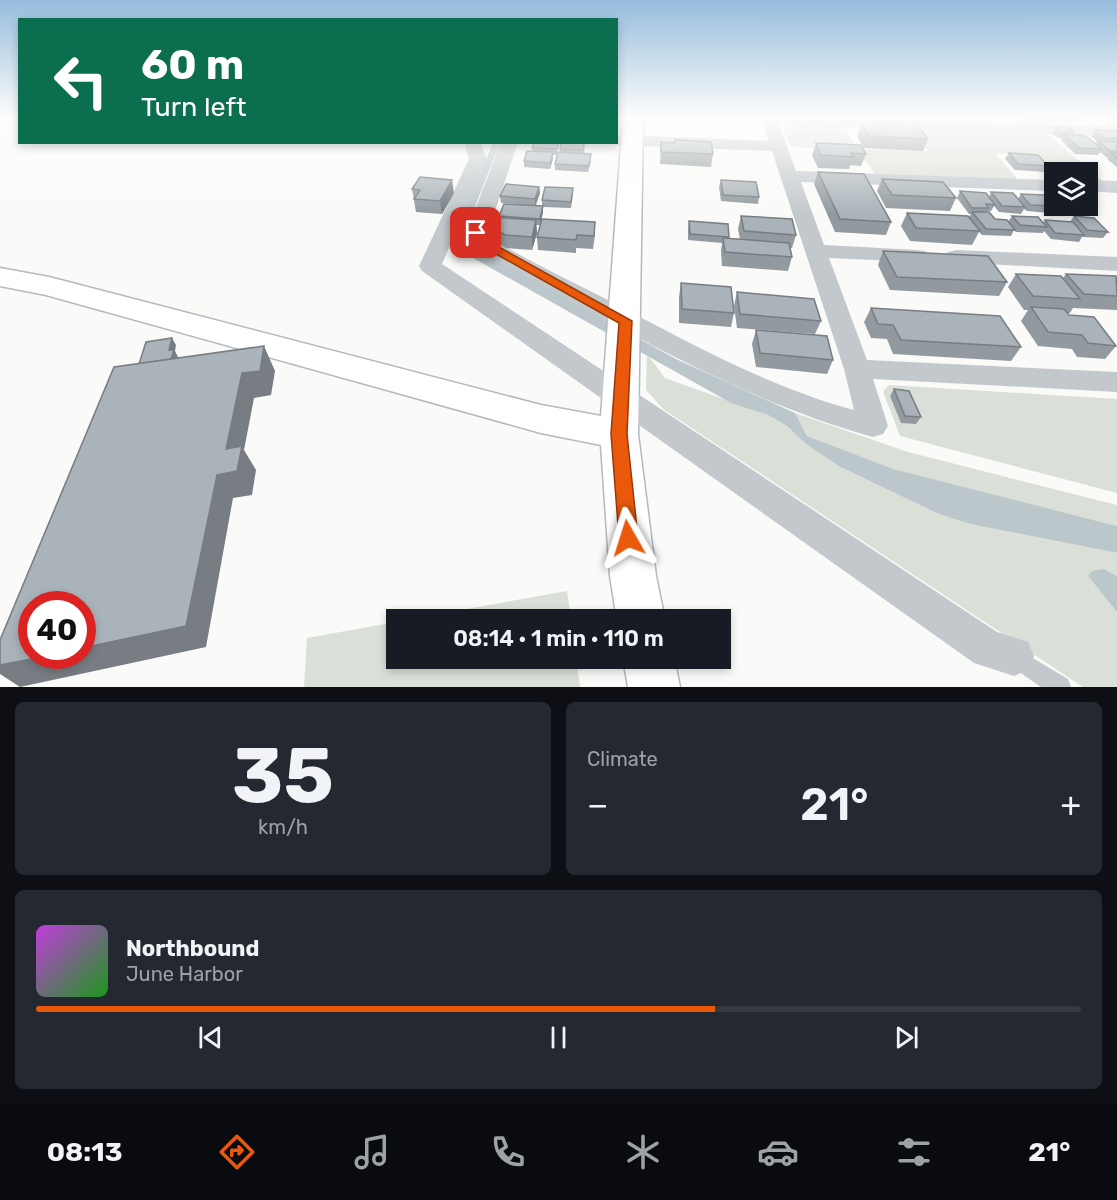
<!DOCTYPE html>
<html lang="en">
<head>
<meta charset="utf-8">
<style>
	:root { --surface:#171b24; --page:#242831; --text:#f1f3f6; --muted:#9ea1a6; --line:#363941; --accent:#ea580c }
	body { margin:0; font-family:Rubik,sans-serif; background:var(--page); color:var(--text); height:100vh; display:flex; flex-direction:column; font-size:22px; white-space:nowrap }
	* { box-sizing:border-box; margin:0 }
	p { font-size:20px; color:var(--muted) }
	.icon { flex:none; width:33px; height:33px; fill:none; stroke:currentColor; stroke-width:2; stroke-linecap:round; stroke-linejoin:round }
	.map { position:relative; height:687px; overflow:hidden }
	.details { display:flex; flex-direction:column; gap:15px; padding:15px; background:#0d0f14; flex:1 }
	.details>* { flex:none }
	.banner { position:absolute; left:18px; top:18px; width:600px; height:126px; border-radius:0px; box-shadow:0 3px 9px #0003; background:#0b6e4f; color:#fff; overflow:hidden }
	.controls { position:absolute; left:1044px; top:162px; display:grid; gap:12px }
	.controls a { display:grid; place-items:center; width:54px; height:54px; border-radius:0px; background:var(--surface); box-shadow:0 3px 9px #0003; font-size:30px }
	.speed { position:absolute; left:18px; top:591px; display:flex; gap:12px; font-size:30px; font-weight:700; text-align:center }
	.speed>* { display:grid; place-content:center; width:78px; height:78px; border-radius:50%; background:var(--surface); box-shadow:0 3px 9px #0003; line-height:1 }
	.speed .limit { border:9px solid #d22; background:#fff; color:#111 }
	.pin { position:absolute; display:grid; place-items:center; width:51px; height:51px; color:#fff; margin:-26px; border-radius:12px; box-shadow:0 3px 9px #0006 }
	.me { position:absolute; width:66px; margin:-33px; rotate:354deg; stroke-linejoin:round; filter:drop-shadow(0 0 4px #0008) }
	.turn { display:flex; align-items:center; gap:21px; height:126px; padding:0 24px; font-size:27px }
	.turn .icon { width:78px; height:78px; stroke-width:2.5 }
	.turn b { display:block; font-size:42px; line-height:51px }
	.big { font-size:45px; font-weight:600; line-height:1.1 }
	.details .widget { flex:1; display:flex; flex-direction:column; justify-content:center; gap:9px; min-width:0; padding:0 21px; border-radius:9px; background:var(--page) }
	.details .dial { align-items:center; gap:0 }
	.dial b { font-size:78px; line-height:1 }
	.song { display:flex; align-items:center; gap:18px }
	.cover { width:72px; height:72px; border-radius:9px; background:linear-gradient(135deg,hsl(290 70% 55%),hsl(120 70% 35%)) }
	.played { height:6px; border-radius:3px; background:linear-gradient(90deg,var(--accent) 65%,var(--line) 65%) }
	.keys { display:flex; justify-content:space-around; direction:ltr }
	.heat { display:flex; justify-content:space-between; align-items:center; font-size:33px; direction:ltr }
	.details .tiles { flex:1; display:grid; gap:15px; grid-template-columns:1fr 1fr }
	.widget:last-child { grid-column:span 2 }
	.trip { position:absolute; left:386px; top:609px; width:345px; height:60px; border-radius:0px; background:var(--surface); box-shadow:0 3px 9px #0003; font-weight:600; line-height:60px; text-align:center }
	.tabs { display:flex; height:96px; justify-content:space-around; align-items:center; background:#090b0e; color:var(--muted) }
	.tabs .icon { width:42px; height:42px }
	.tabs .active { color:var(--accent) }
	.tabs b { font-size:27px; color:var(--text) }
	.map>svg:first-child { display:block }
</style>
</head>
<body>
<div class="map">
<svg width="1117" height="687" viewBox="0 0 1117 687">
	<rect width="100%" height="100%" fill="#fafaf8"/>
	<g fill="#dadfd7">
		<polygon points="787,125 844,126 857,149 928,151 911,128 1046,133 1105,183 1088,182 1088,172 1054,172 1054,175 1033,155 995,153 1018,180 875,174 857,149 790,147 783,128"/>
		<polygon points="647,354 665,378 768,415 787,426 806,444 939,514 970,524 1117,553 1117,576 1104,569 1088,576 1117,612 1117,687 1083,687 663,409 646,390"/>
		<polygon points="889,385 1117,399 1117,493 900,436 883,392"/>
		<polygon points="795,413 908,452 1117,505 1117,526 892,469 807,436"/>
		<polygon points="567,591 571,619 410,619"/>
		<polygon points="396,622 396,658 576,659 580,687 304,687 307,638"/>
	</g>
	<g fill="#bbc7cb">
		<polygon points="493,143 500,143 465,232 468,244 676,359 795,413 807,436 893,469 1117,526 1117,553 970,524 939,514 839,466 806,444 787,426 768,415 731,403 450,245"/>
		<polygon points="1104,569 1117,576 1117,612 1088,576 1092,571"/>
	</g>
	<g fill="none" stroke-linecap="round" stroke-linejoin="round">
		<g stroke="#b3babf" stroke-width="3">
			<g id="secondary">
				<polygon points="623,118 643,118 638,434 656,576 665,620 617,620 610,576 601,445 541,433 46,295 0,286 0,268 49,277 541,405 601,416"/>
				<polygon points="623,658 674,658 680,687 628,687"/>
			</g>
		</g>
		<polygon fill="#c3c8cc" fill-rule="evenodd" points="1016,648 1068,679 1071,687 1041,687 1009,665 1006,658 1009,651"/>
		<g fill="#c3c8cc" fill-rule="evenodd">
			<path d="M 761,118 L 861,118 L 1117,126 L 1117,136 L 779,125 L 796,171 L 1054,180 L 1054,191 L 801,182 L 824,245 L 917,250 L 925,251 L 928,256 L 925,261 L 917,262 L 829,258 L 867,360 L 1117,372 L 1117,392 L 873,379 L 888,426 L 883,434 L 873,437 C 744,401 629,333 512,269 L 483,252 L 467,238 L 466,233 L 501,142 L 518,142 L 487,235 C 524,260 564,277 604,298 C 684,340 766,386 854,410 L 844,369 L 772,151 L 616,145 L 609,142 L 616,142 L 616,135 L 769,141 Z"/>
			<polygon points="464,142 480,142 487,159 442,264 997,632 1028,642 1034,656 1028,670 1014,676 974,663 422,271 419,266 469,159"/>
			<polygon points="1088,180 1117,181 1117,193 1088,191"/>
			<polygon points="956,250 1117,257 1117,271 948,262 945,257 948,252"/>
		</g>
		<use href="#secondary" fill="#fff" fill-rule="evenodd"/>
	</g>
	<g fill="#929a9f">
		<polygon points="1017,118 1083,118 1081,122 1020,121"/>
		<polygon points="876,122 928,139 923,151 864,148 857,136 861,124 875,125"/>
		<polygon points="1056,127 1074,132 1072,135 1096,144 1097,141 1091,136 1095,130 1117,131 1117,167 1107,159 1108,157 1106,157 1100,152 1098,155 1075,154 1061,140 1062,138 1058,138 1052,133"/>
		<polygon points="559,142 557,155 553,155 553,159 550,169 524,167 524,161 533,151 532,148"/>
		<polygon points="585,142 584,154 591,161 588,172 555,170 555,164 560,152 560,149"/>
		<polygon points="661,142 713,154 711,167 660,164"/>
		<polygon points="816,143 866,154 861,166 850,165 849,169 818,168 812,155"/>
		<polygon points="1009,153 1048,166 1045,172 1015,170 1005,159"/>
		<polygon points="818,172 891,222 886,235 835,232 814,184"/>
		<polygon points="882,179 956,198 950,211 886,208 877,191"/>
		<polygon points="721,180 759,197 758,204 721,201 719,187"/>
		<polygon points="539,187 540,193 536,205 542,206 542,200 573,195 571,208 543,207 543,212 540,225 536,225 537,233 532,250 506,248 489,237 488,224 500,217 499,216 516,204 501,203 500,196"/>
		<polygon points="412,189 454,193 442,214 416,212"/>
		<polygon points="960,191 989,197 991,192 1018,199 1021,194 1047,199 1051,192 1054,193 1054,206 1084,206 1088,209 1083,215 1061,214 1054,207 1050,213 1027,211 1024,209 1021,214 999,212 994,206 991,211 987,211 987,212 995,219 1008,222 1012,216 1043,223 1045,220 1070,222 1074,216 1108,232 1103,238 1082,237 1079,242 1051,239 1044,231 1043,233 1016,232 1014,230 1011,236 982,235 979,232 972,245 910,241 901,226 907,213 969,217 971,214 969,214 957,198"/>
		<polygon points="741,216 796,235 792,248 790,248 792,257 788,271 722,266 721,251 722,243 688,240 688,228 689,221 729,237 729,238 740,239 738,229"/>
		<polygon points="542,219 595,235 593,249 576,248 576,253 538,250 537,237"/>
		<polygon points="883,251 1007,282 999,296 890,290 878,265"/>
		<polygon points="1016,274 1063,278 1066,274 1117,277 1117,310 1073,308 1070,313 1067,313 1069,315 1116,346 1105,359 1077,357 1072,349 1038,346 1021,321 1028,310 1024,310 1008,287"/>
		<polygon points="681,283 734,313 731,327 679,323 679,297"/>
		<polygon points="737,292 821,321 815,334 737,328 734,306"/>
		<polygon points="871,308 1021,347 1011,361 893,354 887,339 871,338 864,322"/>
		<polygon points="756,330 833,360 827,374 756,367 752,344"/>
		<polygon points="894,389 921,417 916,424 901,423 890,396"/>
	</g>
	<g fill="#777d82">
		<polygon points="553,152 553,159 550,169 550,163"/>
		<polygon points="452,180 454,193 442,214 440,201"/>
		<polygon points="539,187 540,193 535,206 535,199"/>
		<polygon points="543,206 543,212 540,225 540,219"/>
		<polygon points="536,220 537,233 532,250 532,237"/>
		<polygon points="172,338 176,345 175,351 178,357 175,368 143,373"/>
		<polygon points="264,346 275,371 271,395 254,398 244,450 256,470 252,495 233,498 206,647 20,687 0,674 0,665 46,656 82,656 82,648 217,475 226,449 242,373"/>
	</g>
	<g fill="#aab3b9" stroke="#777d82" stroke-width="1.5">
		<polygon points="876,122 916,123 928,139 869,136 861,124 878,125"/>
		<polygon points="1056,127 1069,128 1074,132 1061,132"/>
		<polygon points="1095,130 1117,131 1117,138 1104,138"/>
		<polygon points="1064,134 1086,136 1102,149 1079,148"/>
		<polygon points="675,140 711,142 713,154 661,152 661,142 675,143"/>
		<polygon points="1098,141 1117,142 1117,151 1110,151"/>
		<polygon points="534,142 558,142 557,149 532,148"/>
		<polygon points="561,142 584,142 583,150 560,149"/>
		<polygon points="816,143 861,145 866,154 851,153 853,157 821,155"/>
		<polygon points="527,151 553,152 550,163 524,161"/>
		<polygon points="558,152 591,154 589,166 555,164"/>
		<polygon points="1009,153 1038,155 1048,166 1018,164"/>
		<polygon points="1111,153 1117,153 1117,158"/>
		<polygon points="818,172 864,174 891,222 840,219"/>
		<polygon points="420,177 452,180 440,201 414,199 420,190 412,189"/>
		<polygon points="882,179 943,182 956,198 892,195"/>
		<polygon points="721,180 756,182 759,197 723,195"/>
		<polygon points="506,184 539,187 535,199 500,196"/>
		<polygon points="545,187 573,188 571,202 542,200"/>
		<polygon points="960,191 986,193 995,205 986,204 988,208 972,208"/>
		<polygon points="991,192 1013,193 1025,207 1002,206"/>
		<polygon points="1021,194 1044,195 1054,206 1030,205"/>
		<polygon points="504,204 543,206 540,219 499,216"/>
		<polygon points="1063,206 1084,206 1088,209 1065,207"/>
		<polygon points="972,212 989,212 995,219 1007,220 1015,230 986,229"/>
		<polygon points="907,213 968,216 980,231 916,228"/>
		<polygon points="741,216 792,219 796,235 744,231"/>
		<polygon points="1012,216 1038,217 1047,227 1020,225"/>
		<polygon points="1074,216 1094,218 1108,232 1087,230"/>
		<polygon points="491,217 536,220 532,237 505,235 488,224"/>
		<polygon points="542,219 595,222 594,236 577,235 576,240 537,237"/>
		<polygon points="1045,220 1073,222 1084,235 1055,233"/>
		<polygon points="689,221 728,224 729,237 690,234"/>
		<polygon points="723,238 789,243 792,257 725,252"/>
		<polygon points="883,251 988,256 1007,282 897,277"/>
		<polygon points="1016,274 1061,276 1080,299 1033,296"/>
		<polygon points="1066,274 1116,276 1117,296 1084,294"/>
		<polygon points="681,283 731,287 734,313 682,309"/>
		<polygon points="737,292 814,299 821,321 740,314"/>
		<polygon points="1031,307 1064,309 1069,315 1094,317 1116,346 1088,343 1082,335 1048,332"/>
		<polygon points="871,308 1000,316 1021,347 901,340 893,325 878,324"/>
		<polygon points="756,330 827,336 833,360 760,353"/>
		<polygon points="172,338 169,350 174,350 171,359 139,364 146,342"/>
		<polygon points="264,346 260,371 242,373 226,449 242,446 237,471 217,475 186,626 82,648 82,604 32,604 32,656 46,656 0,665 0,640 114,367"/>
		<polygon points="894,389 909,391 921,417 905,416"/>
	</g>
	<linearGradient id="sky" x2="0" y2="1"><stop stop-color="#96bcdc"/><stop offset="0.55" stop-color="#fdfdfc"/><stop offset="1" stop-color="#fdfdfc" stop-opacity="0"/></linearGradient>
	<rect width="1117" height="214" fill="url(#sky)"/>
	<polygon fill="#ea580c" stroke="#983908" stroke-width="1.5" points="476,230 480,231 488,241 632,321 627,434 638,538 635,544 628,547 622,544 619,538 611,434 619,323 480,245 473,241 470,233"/>
</svg>
<div class="controls">
<a><svg class="icon" aria-label="layers" viewBox="0 0 24 24"><path d="M12 4l9 5-9 5-9-5zM3 14l9 5 9-5"/></svg></a>
</div>
<div class="speed"><div class="limit">40</div></div>
<div class="pin" style="left:476px;top:233px;background:#d93025"><svg class="icon" aria-label="arrive" viewBox="0 0 24 24"><path d="M6 21V4h12l-3 4 3 4H6"/></svg></div>
<svg class="me" style="left:628px;top:538px" viewBox="-20 -20 40 40"><path d="M0-17L14 15 0 8-14 15z" fill="#ea580c" stroke="#fff" stroke-width="4"/></svg>
<div class="trip">08:14 · 1 min · 110 m</div>
<div class="banner">
<div class="turn"><svg class="icon" aria-label="left" viewBox="0 0 24 24"><path d="M17 20v-9H6M10 6l-5 5 5 5"/></svg><div><b>60 m</b>Turn left</div></div>
</div>
</div>
<section class="details">
<div class="tiles">
<div class="widget dial"><b>35</b><p>km/h</p></div>
<div class="widget"><p>Climate</p>
<div class="heat"><a>−</a><b class="big">21°</b><a>+</a></div>
</div>
<div class="widget">
<div class="song"><i class="cover"></i><div><b>Northbound</b><p>June Harbor</p></div></div>
<div class="played"></div>
<div class="keys"><svg class="icon" aria-label="previous" viewBox="0 0 24 24"><path d="M18 5L8 12l10 7zM5 5v14"/></svg><svg class="icon" aria-label="pause" viewBox="0 0 24 24"><path d="M8 5v14M16 5v14"/></svg><svg class="icon" aria-label="next" viewBox="0 0 24 24"><path d="M6 5l10 7-10 7zM19 5v14"/></svg></div>
</div>
</div>
</section>
<nav class="tabs">
<b>08:13</b>
<svg class="icon active" aria-label="directions" viewBox="0 0 24 24"><path d="M12 3l9 9-9 9-9-9zM9 14v-3h6M13 9l2 2-2 2"/></svg>
<svg class="icon" aria-label="music" viewBox="0 0 24 24"><path d="M9 18V5l10-2v13"/><circle cx="6" cy="18" r="3"/><circle cx="16" cy="16" r="3"/></svg>
<svg class="icon" aria-label="phone" viewBox="0 0 24 24"><path d="M5 4h4l2 5-3 2q2 4 5 5l2-3 5 2v4C11 20 4 13 5 4z"/></svg>
<svg class="icon" aria-label="climate" viewBox="0 0 24 24"><path d="M12 3v18M4 7l16 10M4 17L20 7"/></svg>
<svg class="icon" aria-label="car" viewBox="0 0 24 24"><path d="M5 17H2v-5l4-1 3-4h7l3 4 3 1v5h-3M9 17h6M6 11h13"/><circle cx="7" cy="17" r="2"/><circle cx="17" cy="17" r="2"/></svg>
<svg class="icon" aria-label="filters" viewBox="0 0 24 24"><path d="M4 7h16M4 17h16"/><circle cx="9" cy="7" r="2"/><circle cx="15" cy="17" r="2"/></svg>
<b>21°</b>
</nav>
</body>
</html>
